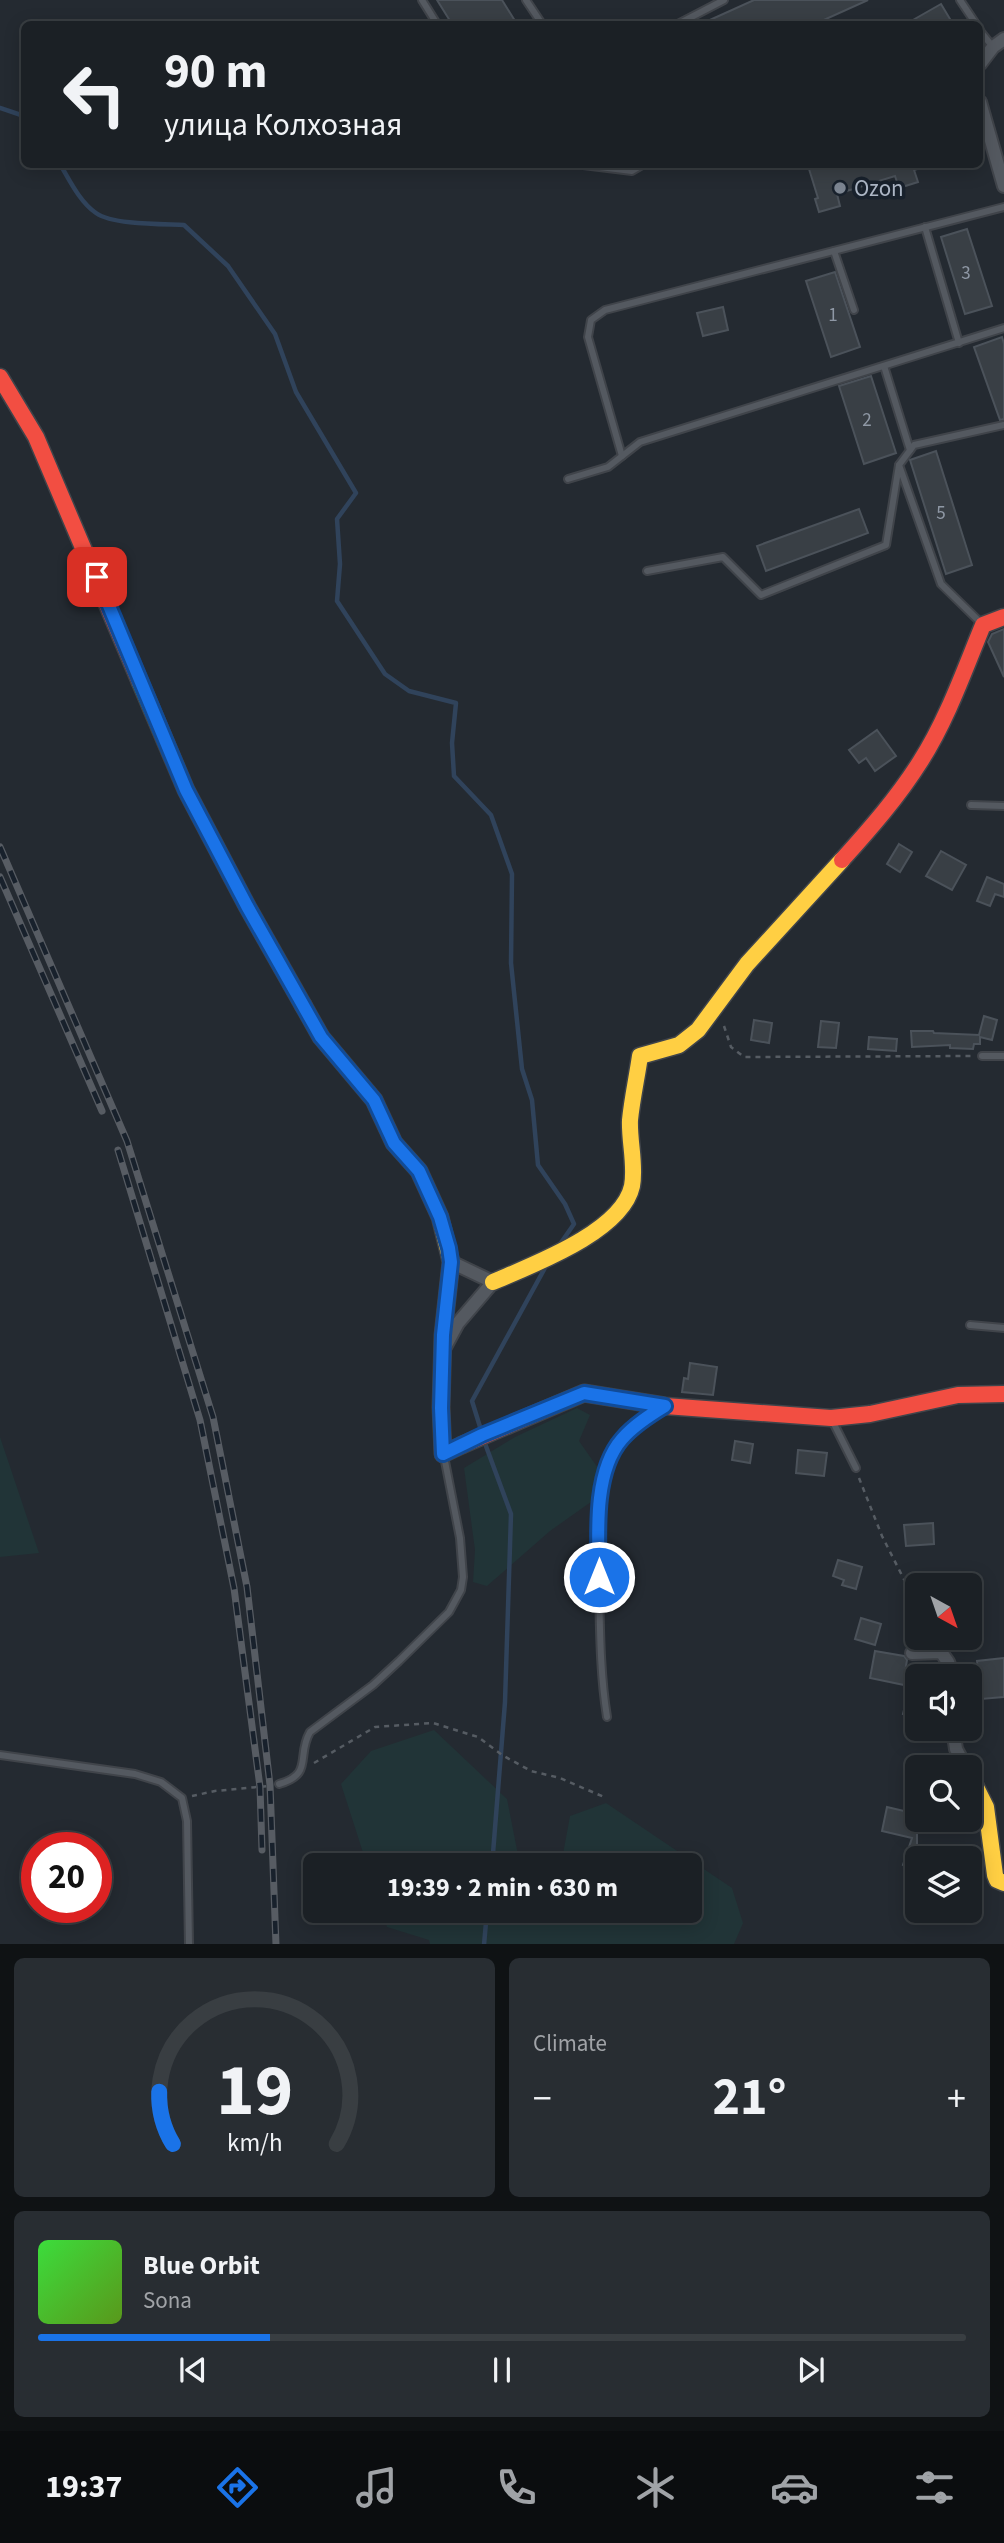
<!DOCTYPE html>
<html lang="en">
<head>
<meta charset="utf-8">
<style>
	:root { --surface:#1b2025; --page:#282d32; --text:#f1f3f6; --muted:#a0a3a7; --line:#393e42; --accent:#1a73e8 }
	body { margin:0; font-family:"Source Sans 3",sans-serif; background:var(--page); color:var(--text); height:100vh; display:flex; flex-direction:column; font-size:26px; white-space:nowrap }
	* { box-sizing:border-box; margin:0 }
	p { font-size:23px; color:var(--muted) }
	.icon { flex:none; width:38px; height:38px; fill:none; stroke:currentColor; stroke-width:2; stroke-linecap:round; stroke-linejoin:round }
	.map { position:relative; height:1944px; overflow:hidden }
	.panel { display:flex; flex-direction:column; gap:14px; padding:14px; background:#0f1214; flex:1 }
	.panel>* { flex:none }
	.banner { position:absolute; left:21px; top:21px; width:962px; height:147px; border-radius:10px; box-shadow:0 4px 18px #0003,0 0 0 2px var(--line); background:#1b2025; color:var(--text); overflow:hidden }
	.needle { width:46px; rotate:140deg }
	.controls { position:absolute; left:905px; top:1573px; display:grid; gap:14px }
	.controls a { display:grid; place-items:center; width:77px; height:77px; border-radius:10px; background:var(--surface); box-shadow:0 4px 18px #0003,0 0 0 2px var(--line); font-size:35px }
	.speed { position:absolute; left:21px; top:1832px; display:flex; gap:14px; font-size:35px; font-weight:700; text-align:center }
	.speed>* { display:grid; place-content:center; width:91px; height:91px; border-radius:50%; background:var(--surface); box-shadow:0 4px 18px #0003,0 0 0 2px var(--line); line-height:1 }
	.speed .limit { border:10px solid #d22; background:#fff; color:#111 }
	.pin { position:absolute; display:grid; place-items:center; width:60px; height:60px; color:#fff; margin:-30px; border-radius:14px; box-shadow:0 4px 10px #0006 }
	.me { position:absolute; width:77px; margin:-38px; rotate:0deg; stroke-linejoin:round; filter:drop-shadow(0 0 5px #0008) }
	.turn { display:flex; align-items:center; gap:24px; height:147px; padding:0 28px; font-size:32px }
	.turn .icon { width:91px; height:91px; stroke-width:2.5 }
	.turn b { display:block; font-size:49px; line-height:60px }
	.big { font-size:52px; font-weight:700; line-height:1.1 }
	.panel .card { flex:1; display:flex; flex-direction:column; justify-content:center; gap:10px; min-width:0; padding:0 24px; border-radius:10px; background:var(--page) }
	.panel .dial { align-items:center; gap:0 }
	.dial svg { height:182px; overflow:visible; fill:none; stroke:var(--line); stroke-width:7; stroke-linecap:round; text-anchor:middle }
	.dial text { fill:var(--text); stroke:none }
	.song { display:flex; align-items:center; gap:21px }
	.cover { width:84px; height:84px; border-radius:10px; background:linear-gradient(135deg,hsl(120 70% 55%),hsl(90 70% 35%)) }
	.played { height:7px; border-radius:4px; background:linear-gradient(90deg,var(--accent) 25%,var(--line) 25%) }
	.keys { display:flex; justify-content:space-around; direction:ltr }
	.heat { display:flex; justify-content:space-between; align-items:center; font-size:38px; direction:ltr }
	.panel .tiles { flex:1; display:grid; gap:14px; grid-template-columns:1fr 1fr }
	.card:last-child { grid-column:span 2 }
	.trip { position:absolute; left:303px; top:1853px; width:399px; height:70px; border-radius:10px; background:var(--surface); box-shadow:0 4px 18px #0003,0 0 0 2px var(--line); font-weight:700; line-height:70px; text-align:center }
	.tab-bar { display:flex; height:112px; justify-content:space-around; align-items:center; background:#0b0d0f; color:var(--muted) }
	.tab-bar .icon { width:49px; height:49px }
	.tab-bar .active { color:var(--accent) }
	.tab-bar b { font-size:32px; color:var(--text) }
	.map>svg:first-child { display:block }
</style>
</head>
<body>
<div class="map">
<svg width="1004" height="1945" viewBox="0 0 1004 1945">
	<rect width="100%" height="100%" fill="#242a31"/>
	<g fill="#213437">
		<polygon points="577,1408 590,1415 579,1441 598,1468 598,1497 550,1531 487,1586 473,1582 475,1550 464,1468 515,1437"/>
		<polygon points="0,1437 39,1553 0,1557"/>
		<polygon points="434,1730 507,1799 519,1860 525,1865 367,1865 341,1784 371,1751"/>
		<polygon points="606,1803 732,1888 743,1923 734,1944 430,1944 429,1940 387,1927 382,1911 690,1911 690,1866 561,1865 570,1816"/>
	</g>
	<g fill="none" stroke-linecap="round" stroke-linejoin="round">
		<g stroke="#30435b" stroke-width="4.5">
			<polyline points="0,108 24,116"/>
			<path d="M 60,164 C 70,181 80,202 96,213 C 113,225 162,224 184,225 L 228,266 L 275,334 L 296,392 L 356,493 L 337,519 L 340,564 L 337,601 L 385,674 L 409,691 L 456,703 L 452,743 L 454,776 L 491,815 L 512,874 L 511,963 L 522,1069 L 532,1100 L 538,1165 L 565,1204 L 574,1224 L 558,1247"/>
			<polyline points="481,1430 472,1401 546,1266"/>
			<polyline points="483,1438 511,1514 505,1702 492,1866"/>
			<polyline points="484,1945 487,1911"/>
		</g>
	</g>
	<g fill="#393f45" stroke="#4b525a" stroke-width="2">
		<polygon points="437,0 502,0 517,24 452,24"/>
		<polygon points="754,0 868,0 815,24 701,24"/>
		<polygon points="941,4 953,24 906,24"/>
		<polygon points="824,164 923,164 924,167 914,170 918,182 899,188 895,176 837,194 840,206 819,212 815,199 818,198 809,169"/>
		<polygon points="967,229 992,306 965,314 941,237"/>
		<polygon points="835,272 860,347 831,357 806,281"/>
		<polygon points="723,307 728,330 703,336 697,313"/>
		<polygon points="1002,337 1004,344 1004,419 1000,420 974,347"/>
		<polygon points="871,376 896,453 864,464 839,386"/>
		<polygon points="936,451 972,565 946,574 910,460"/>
		<polygon points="859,509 868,533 766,571 757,546"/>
		<polygon points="1004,629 1004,677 988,642 992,634"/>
		<polygon points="877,730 896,756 875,771 866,758 859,763 849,750"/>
		<polygon points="899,844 912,852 900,872 887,864"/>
		<polygon points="941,851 966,865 952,890 926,876"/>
		<polygon points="987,877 1004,884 1004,897 995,894 990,906 977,901"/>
		<polygon points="984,1016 997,1020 992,1040 980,1037 980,1044 974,1044 973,1049 950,1048 950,1045 912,1047 911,1031 933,1031 934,1033 979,1035"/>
		<polygon points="754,1020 772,1023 769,1043 751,1040"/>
		<polygon points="821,1021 839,1023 836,1048 818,1047"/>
		<polygon points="869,1037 897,1039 896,1051 868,1049"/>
		<polygon points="690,1363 717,1367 713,1395 682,1392 684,1378 688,1379"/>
		<polygon points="735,1441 753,1444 750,1463 732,1460"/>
		<polygon points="798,1450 827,1453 824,1476 796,1473"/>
		<polygon points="933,1523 934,1544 906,1546 904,1525"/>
		<polygon points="838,1560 862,1567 856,1589 842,1585 844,1580 833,1576"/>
		<polygon points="861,1618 881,1624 875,1645 855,1639"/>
		<polygon points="875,1651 904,1656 907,1660 905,1672 912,1673 909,1686 870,1678"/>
		<polygon points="1004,1658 1004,1697 981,1699 977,1661"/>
		<polygon points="912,1677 917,1677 917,1717 903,1714"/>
		<polygon points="887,1807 917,1814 917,1846 927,1849 924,1858 917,1858 917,1870 903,1865 912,1838 882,1831"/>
	</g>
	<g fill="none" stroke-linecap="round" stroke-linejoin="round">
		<g stroke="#40444a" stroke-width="10">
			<g id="lane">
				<polyline points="422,0 437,24"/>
				<polyline points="526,0 542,24"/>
				<polyline points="960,0 976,24"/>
				<polyline points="678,24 724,0"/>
				<polyline points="980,31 993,47"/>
				<polyline points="575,164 632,171 644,164"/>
				<polyline points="925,227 959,343"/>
				<polyline points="834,251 854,310"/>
				<polyline points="884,366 910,450"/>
				<polyline points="622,456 588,337 591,320 605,310 1004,207"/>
				<polyline points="568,479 608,467 640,442 1004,328"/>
				<polyline points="647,571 723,557 761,595 886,545 899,465"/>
				<polyline points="982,624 941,584 899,465 914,445 1004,425"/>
				<polyline points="971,805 1004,806"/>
				<polyline points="982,1056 1004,1056"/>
				<polyline points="970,1325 1004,1328"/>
				<polyline points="832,1420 856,1468"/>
				<path d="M 607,1717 C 600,1673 600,1629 599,1584 C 598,1546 594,1490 611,1456 C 620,1435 641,1420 661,1409"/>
				<polyline points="0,1755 135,1774 161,1782 182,1798 187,1821 189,1945"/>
				<path d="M 279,1784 C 314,1774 296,1756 310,1732 L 373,1685 L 399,1661 L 449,1612 L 461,1590 L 463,1577 L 460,1538 L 444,1456"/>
			</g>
		</g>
		<g stroke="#40444a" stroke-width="16">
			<g id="street">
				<polyline points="980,64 993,47 1004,39"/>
				<polyline points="980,102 1004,186"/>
				<polyline points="445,1347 458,1323 493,1282 451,1262"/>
				<polyline points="912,1653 941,1652 948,1662 953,1676"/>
				<polyline points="953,1729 956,1749 966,1768"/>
			</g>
		</g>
		<g stroke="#40444a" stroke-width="19">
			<polyline id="fast" points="140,682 186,790 247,906 303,1005"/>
		</g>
		<g stroke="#40444a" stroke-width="19">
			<g id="slow">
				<polyline points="303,1005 321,1037 374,1100 394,1143 419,1171 440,1217 451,1262 443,1335 441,1407 443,1454 462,1445"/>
				<path d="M 493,1282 C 532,1265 622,1232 632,1186 C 636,1165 629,1141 630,1120 C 632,1099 637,1077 640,1056 L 679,1045 L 698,1030 L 747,964 L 842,860"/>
				<polyline points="970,1775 986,1807 995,1875 997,1880 1004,1883"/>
			</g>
		</g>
		<g stroke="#40444a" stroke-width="19">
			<g id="jam">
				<polyline points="0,377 36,437 140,682"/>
				<path d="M 842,860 C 870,829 898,797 920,762 C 947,720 964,671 983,625 L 1004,617"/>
				<polyline points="462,1445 584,1393 665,1406 831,1418 870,1414 958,1395 1004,1394"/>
			</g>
		</g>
		<g stroke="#565c63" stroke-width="2.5" stroke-dasharray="5 5" stroke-linecap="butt">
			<polyline points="724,1026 731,1047 744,1057 972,1056"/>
			<polyline points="859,1478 882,1536 917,1605"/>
			<polyline points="314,1763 375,1727 433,1723 478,1737 502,1755 531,1771 560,1778 604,1797"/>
			<polyline points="192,1796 215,1791 268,1786"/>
		</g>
		<use href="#lane" stroke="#545960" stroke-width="6"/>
		<use href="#street" stroke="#545960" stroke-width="12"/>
		<use href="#fast" stroke="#16e098" stroke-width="16"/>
		<use href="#slow" stroke="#ffcf43" stroke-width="16"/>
		<use href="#jam" stroke="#f24e42" stroke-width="16"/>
		<g stroke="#575c63" stroke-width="7">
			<g id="rail">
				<polyline points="0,847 127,1141 213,1417 247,1587 270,1785 276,1945"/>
				<polyline points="0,877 102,1111"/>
				<polyline points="118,1150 200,1420 234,1588 260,1787 262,1850"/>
			</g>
		</g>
		<use href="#rail" stroke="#18212c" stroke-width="4.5" stroke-dasharray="13" stroke-linecap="butt"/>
	</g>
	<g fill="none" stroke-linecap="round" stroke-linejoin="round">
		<g stroke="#114b97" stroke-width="18">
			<path id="route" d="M 97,577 L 186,790 L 247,906 L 321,1037 L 374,1100 L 394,1143 L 419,1171 L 440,1217 L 449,1248 L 451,1262 L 443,1335 L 441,1408 L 443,1454 L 482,1435 L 584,1393 L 665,1406 C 650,1415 634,1425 622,1439 C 593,1472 598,1536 599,1577"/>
		</g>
		<use href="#route" stroke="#1a73e8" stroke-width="12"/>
	</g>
	<circle fill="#7c8591" stroke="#18212c" stroke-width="2.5" cx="840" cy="188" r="7"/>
	<g text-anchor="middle" stroke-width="7" stroke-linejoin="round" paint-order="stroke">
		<g font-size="19" fill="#8f98a5">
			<text x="966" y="279">3</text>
			<text x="833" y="321">1</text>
			<text x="867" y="426">2</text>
			<text x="941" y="519">5</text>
		</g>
		<g font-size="23" fill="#acb6c5" stroke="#18212c" text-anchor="start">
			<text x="854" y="196">Ozon</text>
		</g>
	</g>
</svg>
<div class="controls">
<a><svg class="needle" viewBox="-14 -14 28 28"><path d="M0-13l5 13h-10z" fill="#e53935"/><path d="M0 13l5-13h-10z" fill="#a0a3a7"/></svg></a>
<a><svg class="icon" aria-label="sound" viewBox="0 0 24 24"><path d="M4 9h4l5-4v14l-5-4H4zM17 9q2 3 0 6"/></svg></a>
<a><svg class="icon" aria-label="search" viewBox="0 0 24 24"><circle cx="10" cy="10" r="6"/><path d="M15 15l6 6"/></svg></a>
<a><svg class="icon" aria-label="layers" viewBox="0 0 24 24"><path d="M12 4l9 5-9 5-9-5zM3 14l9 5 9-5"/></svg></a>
</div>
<div class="speed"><div class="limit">20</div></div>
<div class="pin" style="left:97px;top:577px;background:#d93025"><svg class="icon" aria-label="arrive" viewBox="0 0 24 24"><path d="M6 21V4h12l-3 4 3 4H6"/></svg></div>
<svg class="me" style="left:599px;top:1577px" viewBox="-20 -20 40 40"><circle r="17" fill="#1a73e8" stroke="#fff" stroke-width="3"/><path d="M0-11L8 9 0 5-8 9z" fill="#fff"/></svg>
<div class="trip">19:39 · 2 min · 630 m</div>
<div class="banner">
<div class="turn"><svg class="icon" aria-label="left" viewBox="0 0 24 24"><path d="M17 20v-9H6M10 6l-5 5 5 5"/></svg><div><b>90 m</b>улица Колхозная</div></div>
</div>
</div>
<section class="panel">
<div class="tiles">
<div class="card dial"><svg viewBox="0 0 100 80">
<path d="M14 69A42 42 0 1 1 86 69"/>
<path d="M14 69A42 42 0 0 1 8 46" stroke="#1a73e8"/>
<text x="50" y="56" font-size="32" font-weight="700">19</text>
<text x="50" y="72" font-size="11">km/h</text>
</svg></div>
<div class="card"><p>Climate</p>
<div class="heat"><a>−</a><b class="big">21°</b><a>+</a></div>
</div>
<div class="card">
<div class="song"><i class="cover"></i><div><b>Blue Orbit</b><p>Sona</p></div></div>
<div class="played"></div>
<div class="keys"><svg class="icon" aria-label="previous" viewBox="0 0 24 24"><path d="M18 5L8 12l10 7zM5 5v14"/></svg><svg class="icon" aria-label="pause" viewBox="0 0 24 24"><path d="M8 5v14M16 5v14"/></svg><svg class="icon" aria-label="next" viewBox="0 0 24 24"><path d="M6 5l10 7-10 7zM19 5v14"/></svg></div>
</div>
</div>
</section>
<nav class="tab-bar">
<b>19:37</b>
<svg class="icon active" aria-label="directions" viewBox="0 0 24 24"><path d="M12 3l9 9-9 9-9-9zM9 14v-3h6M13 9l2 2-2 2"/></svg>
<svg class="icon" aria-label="music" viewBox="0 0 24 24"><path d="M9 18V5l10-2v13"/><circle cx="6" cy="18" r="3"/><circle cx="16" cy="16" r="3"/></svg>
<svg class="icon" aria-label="phone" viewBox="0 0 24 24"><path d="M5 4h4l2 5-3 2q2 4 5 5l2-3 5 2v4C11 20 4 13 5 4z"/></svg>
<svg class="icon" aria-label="climate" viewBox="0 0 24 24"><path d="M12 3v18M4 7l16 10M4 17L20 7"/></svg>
<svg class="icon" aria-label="car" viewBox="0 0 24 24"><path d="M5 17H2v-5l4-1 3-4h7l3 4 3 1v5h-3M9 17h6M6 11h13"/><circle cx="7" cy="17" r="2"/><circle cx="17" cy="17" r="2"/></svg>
<svg class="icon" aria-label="filters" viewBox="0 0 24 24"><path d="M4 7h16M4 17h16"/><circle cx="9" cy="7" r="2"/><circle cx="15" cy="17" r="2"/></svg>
</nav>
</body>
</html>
